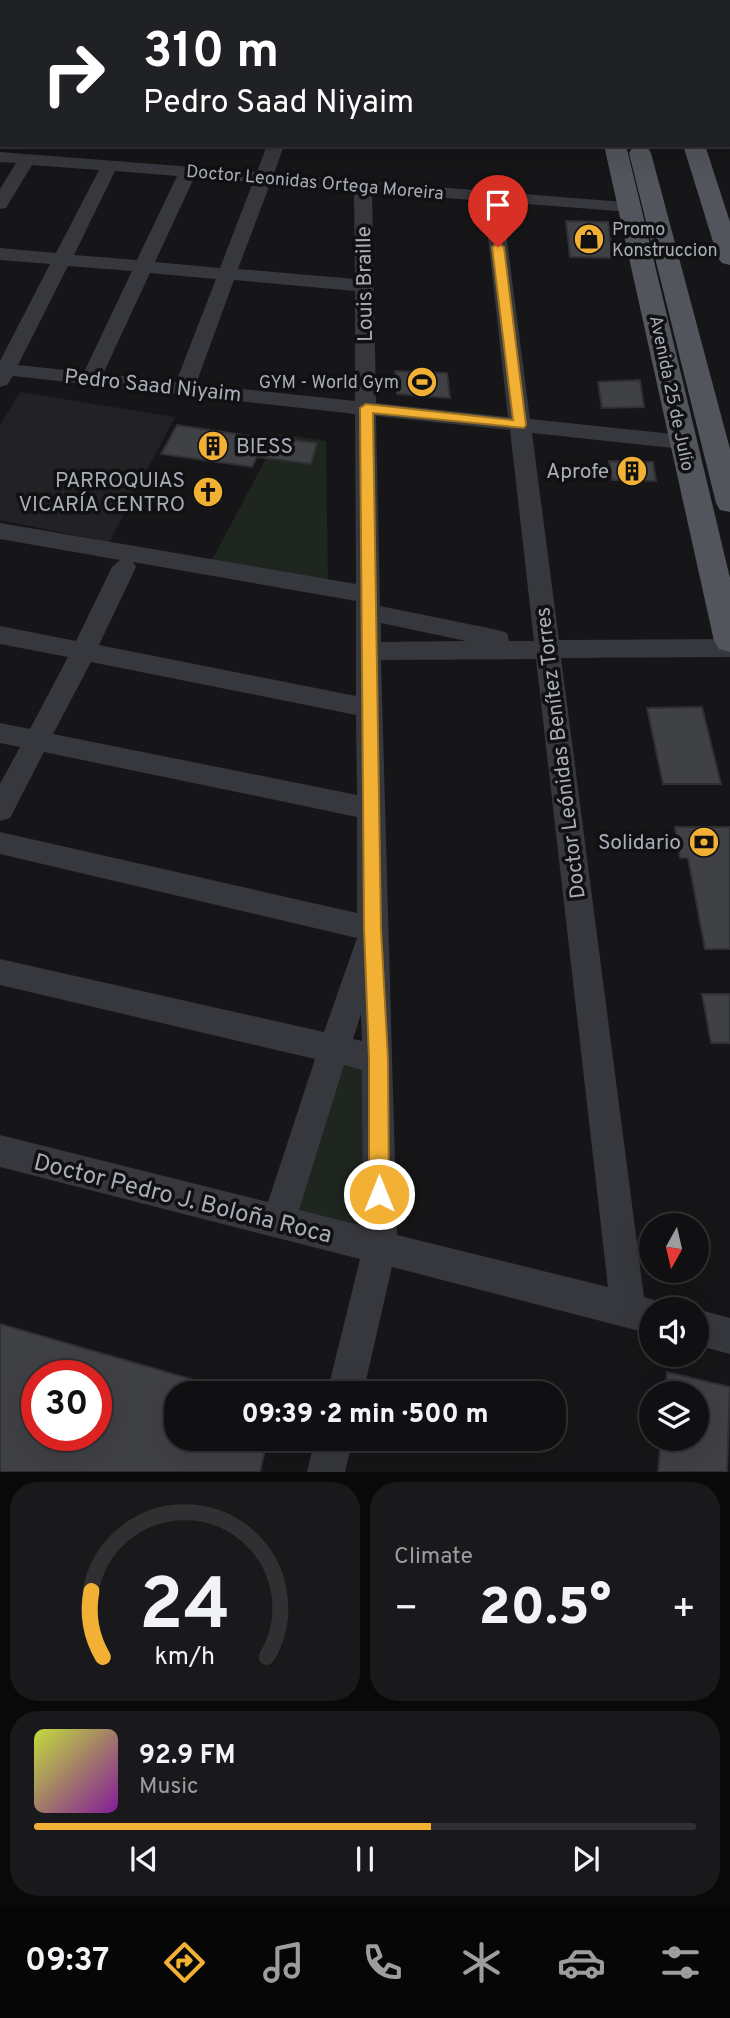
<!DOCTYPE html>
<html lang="en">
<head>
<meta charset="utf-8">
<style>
	:root { --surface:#101012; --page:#19191b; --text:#f1f3f6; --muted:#9c9d9f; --line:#303032; --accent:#f2b134 }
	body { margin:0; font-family:Overpass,sans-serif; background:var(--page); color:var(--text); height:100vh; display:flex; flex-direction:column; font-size:26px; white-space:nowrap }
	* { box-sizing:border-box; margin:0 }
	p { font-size:23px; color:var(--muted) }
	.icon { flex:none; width:38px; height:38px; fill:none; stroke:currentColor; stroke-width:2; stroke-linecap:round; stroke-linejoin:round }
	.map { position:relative; height:1472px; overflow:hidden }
	.drawer { display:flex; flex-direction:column; gap:10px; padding:10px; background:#09090a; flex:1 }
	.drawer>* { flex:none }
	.hud { position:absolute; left:0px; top:0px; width:732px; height:147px; box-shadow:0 7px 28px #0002,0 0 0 2px var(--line); background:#202124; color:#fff; overflow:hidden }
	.needle { width:46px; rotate:188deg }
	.tools { position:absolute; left:639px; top:1213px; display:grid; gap:14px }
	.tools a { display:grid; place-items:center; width:70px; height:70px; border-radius:50%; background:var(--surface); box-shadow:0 7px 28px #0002,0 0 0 2px var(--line); font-size:35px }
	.speed { position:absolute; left:21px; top:1360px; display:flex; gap:14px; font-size:35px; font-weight:700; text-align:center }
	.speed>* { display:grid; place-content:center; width:91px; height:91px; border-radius:50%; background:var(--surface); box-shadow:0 7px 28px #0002,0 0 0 2px var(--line); line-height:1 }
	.speed .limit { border:10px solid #d22; background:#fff; color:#111 }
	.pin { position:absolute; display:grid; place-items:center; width:60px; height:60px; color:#fff; margin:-72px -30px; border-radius:50% 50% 50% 0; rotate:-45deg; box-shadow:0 0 7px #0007 }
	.pin .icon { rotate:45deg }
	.me { position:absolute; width:77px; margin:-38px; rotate:0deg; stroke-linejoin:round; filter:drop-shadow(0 0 5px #0008) }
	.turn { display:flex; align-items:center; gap:24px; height:147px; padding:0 28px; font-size:32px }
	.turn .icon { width:91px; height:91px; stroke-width:2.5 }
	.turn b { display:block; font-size:49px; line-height:60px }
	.big { font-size:52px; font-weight:800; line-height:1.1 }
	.drawer .card { flex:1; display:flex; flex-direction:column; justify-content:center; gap:10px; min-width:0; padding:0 24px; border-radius:28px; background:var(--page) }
	.drawer .dial { align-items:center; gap:0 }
	.dial svg { height:182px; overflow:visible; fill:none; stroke:var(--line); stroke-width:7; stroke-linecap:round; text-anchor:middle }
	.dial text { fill:var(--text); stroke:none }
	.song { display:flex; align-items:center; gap:21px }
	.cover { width:84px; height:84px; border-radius:10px; background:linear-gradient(135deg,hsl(70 70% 55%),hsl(290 70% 35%)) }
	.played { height:7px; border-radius:4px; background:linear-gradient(90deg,var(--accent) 60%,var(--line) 60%) }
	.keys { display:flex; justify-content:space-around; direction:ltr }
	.heat { display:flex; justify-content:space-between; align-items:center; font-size:38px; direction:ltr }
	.drawer .tiles { flex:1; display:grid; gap:10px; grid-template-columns:1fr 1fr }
	.card:last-child { grid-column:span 2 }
	.trip { position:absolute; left:164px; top:1381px; width:402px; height:70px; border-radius:28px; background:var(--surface); box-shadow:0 7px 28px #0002,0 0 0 2px var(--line); font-weight:800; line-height:70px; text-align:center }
	.dock { display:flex; height:112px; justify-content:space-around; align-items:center; background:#060607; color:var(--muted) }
	.dock .icon { width:49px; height:49px }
	.dock .on { color:var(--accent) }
	.dock b { font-size:32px; color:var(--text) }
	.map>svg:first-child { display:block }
</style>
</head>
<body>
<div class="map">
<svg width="730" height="1472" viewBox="0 0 730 1472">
	<rect width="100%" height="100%" fill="#161618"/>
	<polygon fill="#222225" points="20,392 175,417 109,542 0,520 0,425"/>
	<g fill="#1e261f">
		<polygon points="279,434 326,441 328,582 212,560"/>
		<polygon points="335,1049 378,1059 380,1247 278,1222"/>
	</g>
	<g fill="#404145" stroke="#303034" stroke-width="2" fill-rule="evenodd">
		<polygon points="566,221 608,222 613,258 570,257"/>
		<polygon points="395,371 447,373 450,398 397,394"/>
		<polygon points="640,380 644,407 602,408 598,382"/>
		<polygon points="177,425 283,441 284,439 317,443 311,464 257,457 252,467 161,454"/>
		<polygon points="609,461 653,462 656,481 612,480"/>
		<polygon points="702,707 721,784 663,784 647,708"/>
		<polygon points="675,827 730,827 730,949 705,949 688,858 680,858"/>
		<polygon points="702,994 730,994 730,1043 711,1043"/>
		<path d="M 0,1324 L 222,1388 L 222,1393 L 177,1393 L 177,1438 L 268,1438 L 260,1472 L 0,1472 ZM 37,1376 L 96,1376 L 96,1435 L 37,1435 Z"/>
		<polygon points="667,1372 730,1387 727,1472 658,1472 661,1438 696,1438 696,1393 665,1393"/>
	</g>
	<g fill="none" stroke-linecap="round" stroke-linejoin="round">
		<g fill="#37383d" fill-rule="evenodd">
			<polygon points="146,0 160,0 145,2"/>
			<polygon points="325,0 339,0 324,2"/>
			<polygon points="549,0 563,0 548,2"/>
			<path d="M 267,145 L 284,145 L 274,174 L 636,203 L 639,207 L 636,211 L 630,212 L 502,202 L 530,419 L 682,435 L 690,437 L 693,442 L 690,447 L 682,449 L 532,433 L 559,640 L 730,639 L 730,657 L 561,658 L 644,1297 L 664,1303 L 666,1309 L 651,1309 L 651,1334 L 392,1267 L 363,1393 L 327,1393 L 360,1259 L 0,1167 L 0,1135 L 268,1202 L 315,1059 L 0,985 L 0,959 L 324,1032 L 357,938 L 0,854 L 0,832 L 357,913 L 357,817 L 44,752 L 10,818 L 0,821 L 0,784 L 20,747 L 0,743 L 0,723 L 30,729 L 68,657 L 0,644 L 0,626 L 76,641 L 112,567 L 120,560 L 0,539 L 0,523 L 356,584 L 355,414 L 13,376 L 7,385 L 0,387 L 0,361 L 50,264 L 0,260 L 0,248 L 56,253 L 99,170 L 32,165 L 6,208 L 0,209 L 0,189 L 16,163 L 0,162 L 0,152 L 257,172 ZM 115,171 L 177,176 L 137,260 L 74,255 ZM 194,178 L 253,182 L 220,268 L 155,262 ZM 270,184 L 354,190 L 355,279 L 238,269 ZM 372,192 L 484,201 L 508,417 L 376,403 ZM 68,266 L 132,271 L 84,372 L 18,365 ZM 150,273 L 216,279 L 176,382 L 103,374 ZM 234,280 L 355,291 L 355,401 L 196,384 ZM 376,416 L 510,430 L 534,641 L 509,641 L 507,633 L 498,630 L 380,606 ZM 133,562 L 356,601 L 356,696 L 99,645 L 136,567 ZM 381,623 L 466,641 L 381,642 ZM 536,659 L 608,1287 L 397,1235 L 381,660 ZM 91,662 L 356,715 L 357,795 L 53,734 ZM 361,1014 L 362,1041 L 353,1039 ZM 344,1065 L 362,1070 L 363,1226 L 299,1210 Z"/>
			<polygon points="696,1309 730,1318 730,1354 696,1345"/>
			<polygon points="315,1438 353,1438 345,1472 307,1472"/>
		</g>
		<g fill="#53555c" fill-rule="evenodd">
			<polygon points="575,0 593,0 594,2 576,2"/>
			<polygon points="626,0 644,0 645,2 627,2"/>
			<polygon points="604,145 626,145 641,207 730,578 730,652 719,649 714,641"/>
			<polygon points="683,145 705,145 730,222 730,265 722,263 718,258"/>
			<polygon points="640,147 648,148 651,153 730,449 730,512 720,510 716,503 629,153 632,148"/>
		</g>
		<rect fill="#63666e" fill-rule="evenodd" x="650" y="0" width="22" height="2"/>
	</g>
	<polygon fill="#f2b134" stroke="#9d7322" stroke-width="2" points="498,243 504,247 526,425 524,428 373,413 381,929 388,1059 389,1194 386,1201 379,1204 372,1201 369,1194 369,1059 364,929 360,408 366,404 513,420 492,247"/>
	<defs>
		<g id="shop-disc" transform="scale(1.575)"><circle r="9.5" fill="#f2b134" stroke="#111113"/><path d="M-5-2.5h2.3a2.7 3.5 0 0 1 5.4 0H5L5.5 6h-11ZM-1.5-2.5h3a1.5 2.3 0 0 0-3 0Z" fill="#111"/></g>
		<g id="stadium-disc" transform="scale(1.575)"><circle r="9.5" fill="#f2b134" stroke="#111113"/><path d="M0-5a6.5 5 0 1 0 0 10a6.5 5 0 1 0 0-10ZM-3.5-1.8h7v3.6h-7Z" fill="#111"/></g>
		<g id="building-disc" transform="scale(1.575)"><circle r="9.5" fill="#f2b134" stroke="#111113"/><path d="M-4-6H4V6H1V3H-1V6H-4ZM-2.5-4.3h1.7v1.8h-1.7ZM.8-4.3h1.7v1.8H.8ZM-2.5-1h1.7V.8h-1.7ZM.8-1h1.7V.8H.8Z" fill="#111"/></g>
		<g id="church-disc" transform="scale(1.575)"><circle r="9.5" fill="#f2b134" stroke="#111113"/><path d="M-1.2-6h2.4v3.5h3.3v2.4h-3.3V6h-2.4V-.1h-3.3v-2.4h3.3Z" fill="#111"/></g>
		<g id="bank-disc" transform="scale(1.575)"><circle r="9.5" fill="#f2b134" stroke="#111113"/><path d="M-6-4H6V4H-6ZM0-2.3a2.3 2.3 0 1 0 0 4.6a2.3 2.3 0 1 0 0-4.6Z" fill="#111"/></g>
	</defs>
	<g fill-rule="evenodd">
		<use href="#shop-disc" x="589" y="239"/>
		<use href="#stadium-disc" x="422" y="382"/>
		<use href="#building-disc" x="213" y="446"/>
		<use href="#building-disc" x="632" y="471"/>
		<use href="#church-disc" x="208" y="492"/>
		<use href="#bank-disc" x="704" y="842"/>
	</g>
	<g text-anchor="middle" stroke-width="7" stroke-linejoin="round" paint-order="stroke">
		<g font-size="18" fill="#a8adb8" stroke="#111113">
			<text transform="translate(315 182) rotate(5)" y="6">Doctor Leonidas Ortega Moreira</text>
			<text transform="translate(672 393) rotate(78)" y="6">Avenida 25 de Julio</text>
		</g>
		<g font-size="18" fill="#a8adb8" stroke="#111113" text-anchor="start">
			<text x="612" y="235">Promo<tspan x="612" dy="21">Konstruccion</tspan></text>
			<text x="399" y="388" text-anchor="end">GYM - World Gym</text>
		</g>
		<g font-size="21" fill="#a8adb8" stroke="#111113">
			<text transform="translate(364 284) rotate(-91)" y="7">Louis Braille</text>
			<text transform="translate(153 385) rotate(6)" y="7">Pedro Saad Niyaim</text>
			<text transform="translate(560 753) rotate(-97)" y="7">Doctor Leónidas Benítez Torres</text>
		</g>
		<g font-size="21" fill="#a8adb8" stroke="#111113" text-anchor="end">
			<text x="236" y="453" text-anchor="start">BIESS</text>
			<text x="609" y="478">Aprofe</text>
			<text x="185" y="487">PARROQUIAS<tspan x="185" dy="24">VICARÍA CENTRO</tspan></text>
			<text x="681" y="849">Solidario</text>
		</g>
		<g font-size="24" fill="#a8adb8" stroke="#111113">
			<text transform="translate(183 1198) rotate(14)" y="8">Doctor Pedro J. Boloña Roca</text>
		</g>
	</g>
</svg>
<div class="tools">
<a><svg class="needle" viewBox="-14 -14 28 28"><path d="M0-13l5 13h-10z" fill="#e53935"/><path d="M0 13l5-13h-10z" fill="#9c9d9f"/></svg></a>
<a><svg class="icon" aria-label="sound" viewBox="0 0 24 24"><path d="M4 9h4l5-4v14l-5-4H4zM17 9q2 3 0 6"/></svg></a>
<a><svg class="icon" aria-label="layers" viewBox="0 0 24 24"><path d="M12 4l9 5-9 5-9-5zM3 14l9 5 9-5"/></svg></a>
</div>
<div class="speed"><div class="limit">30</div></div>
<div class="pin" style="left:498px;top:247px;background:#d93025"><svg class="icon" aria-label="arrive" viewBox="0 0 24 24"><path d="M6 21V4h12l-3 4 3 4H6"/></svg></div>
<svg class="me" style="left:379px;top:1194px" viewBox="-20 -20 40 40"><circle r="17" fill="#f2b134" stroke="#fff" stroke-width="3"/><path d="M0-11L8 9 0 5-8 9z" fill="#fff"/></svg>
<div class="trip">09:39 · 2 min · 500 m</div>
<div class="hud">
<div class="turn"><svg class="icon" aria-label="right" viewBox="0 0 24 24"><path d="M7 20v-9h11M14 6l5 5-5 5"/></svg><div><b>310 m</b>Pedro Saad Niyaim</div></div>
</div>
</div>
<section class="drawer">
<div class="tiles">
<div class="card dial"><svg viewBox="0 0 100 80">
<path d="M14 69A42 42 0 1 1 86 69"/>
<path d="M14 69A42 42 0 0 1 9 40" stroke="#f2b134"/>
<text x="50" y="56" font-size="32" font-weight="700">24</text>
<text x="50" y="72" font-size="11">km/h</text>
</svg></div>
<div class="card"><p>Climate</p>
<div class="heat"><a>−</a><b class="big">20.5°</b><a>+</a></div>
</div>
<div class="card">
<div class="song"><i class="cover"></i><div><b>92.9 FM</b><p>Music</p></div></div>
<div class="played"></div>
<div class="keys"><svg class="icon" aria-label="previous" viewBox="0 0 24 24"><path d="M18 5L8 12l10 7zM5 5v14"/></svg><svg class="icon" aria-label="pause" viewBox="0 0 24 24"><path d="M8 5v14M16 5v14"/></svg><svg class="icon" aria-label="next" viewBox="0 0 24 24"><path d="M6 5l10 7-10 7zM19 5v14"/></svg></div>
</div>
</div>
</section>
<nav class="dock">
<b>09:37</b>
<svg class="icon on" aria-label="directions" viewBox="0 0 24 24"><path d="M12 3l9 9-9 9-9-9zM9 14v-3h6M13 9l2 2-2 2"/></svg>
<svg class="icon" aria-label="music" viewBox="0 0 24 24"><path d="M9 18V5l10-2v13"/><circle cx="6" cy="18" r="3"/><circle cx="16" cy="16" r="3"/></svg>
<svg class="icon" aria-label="phone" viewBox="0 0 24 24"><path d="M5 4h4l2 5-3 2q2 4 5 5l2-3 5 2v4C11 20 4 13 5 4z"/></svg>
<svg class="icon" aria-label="climate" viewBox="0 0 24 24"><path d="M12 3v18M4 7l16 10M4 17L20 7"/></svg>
<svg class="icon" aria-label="car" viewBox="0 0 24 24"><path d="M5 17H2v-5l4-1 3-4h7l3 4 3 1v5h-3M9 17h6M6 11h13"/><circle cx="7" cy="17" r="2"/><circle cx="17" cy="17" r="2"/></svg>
<svg class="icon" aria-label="filters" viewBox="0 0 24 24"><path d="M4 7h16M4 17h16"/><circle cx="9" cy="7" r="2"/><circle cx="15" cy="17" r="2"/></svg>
</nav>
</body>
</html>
